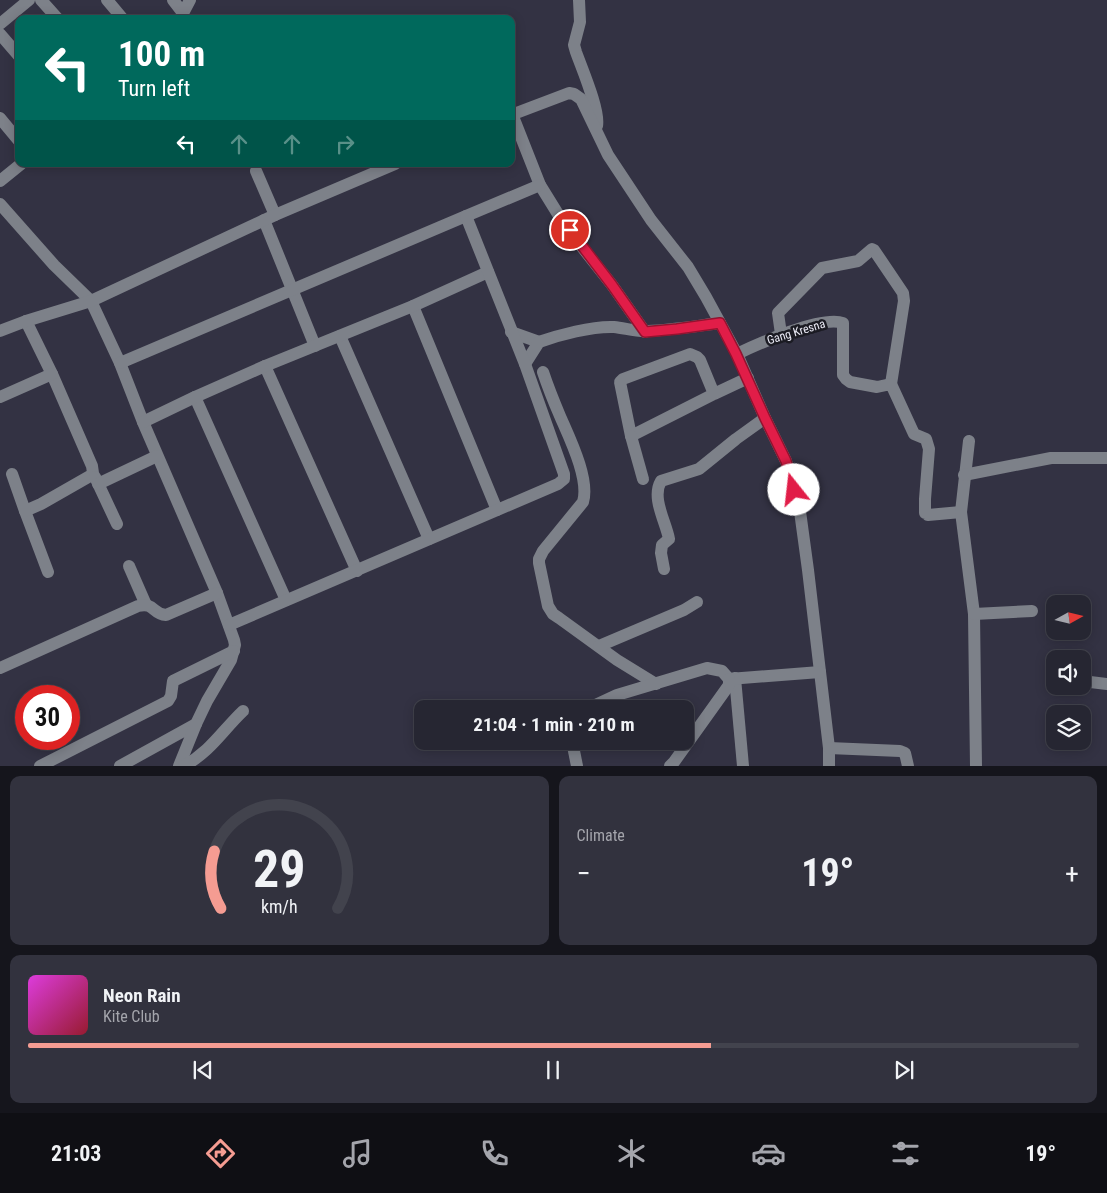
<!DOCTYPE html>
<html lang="en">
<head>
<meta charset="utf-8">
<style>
	:root { --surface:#262632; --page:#32323e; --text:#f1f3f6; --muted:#a4a5ac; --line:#42434d; --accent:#f59c92 }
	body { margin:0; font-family:"Roboto Condensed",sans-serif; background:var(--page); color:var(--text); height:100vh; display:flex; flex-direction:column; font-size:19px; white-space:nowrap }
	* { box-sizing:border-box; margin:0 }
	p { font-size:16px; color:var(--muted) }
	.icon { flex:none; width:28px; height:28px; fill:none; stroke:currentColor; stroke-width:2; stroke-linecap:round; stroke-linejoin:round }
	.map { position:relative; height:766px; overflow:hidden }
	.side { display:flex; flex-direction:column; gap:10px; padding:10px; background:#15151c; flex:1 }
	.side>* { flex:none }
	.hud { position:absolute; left:15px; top:15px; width:500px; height:152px; border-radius:10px; box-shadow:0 2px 12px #0003,0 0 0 1px var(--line); background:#00695c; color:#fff; overflow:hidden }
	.needle { width:32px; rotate:82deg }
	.tools { position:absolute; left:1046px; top:595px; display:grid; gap:10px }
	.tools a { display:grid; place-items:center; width:45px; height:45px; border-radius:10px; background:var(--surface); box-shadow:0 2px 12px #0003,0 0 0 1px var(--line); font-size:25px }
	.speed { position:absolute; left:15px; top:685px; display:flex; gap:10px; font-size:25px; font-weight:700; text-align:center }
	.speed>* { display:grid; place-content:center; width:65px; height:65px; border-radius:50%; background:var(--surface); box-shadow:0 2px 12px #0003,0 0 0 1px var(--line); line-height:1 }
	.speed .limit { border:8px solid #d22; background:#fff; color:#111 }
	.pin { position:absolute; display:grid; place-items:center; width:42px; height:42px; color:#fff; margin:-21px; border:2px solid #fff; border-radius:50%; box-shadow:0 1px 5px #0007 }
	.me { position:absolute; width:55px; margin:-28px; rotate:344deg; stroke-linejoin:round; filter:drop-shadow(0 0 4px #0008) }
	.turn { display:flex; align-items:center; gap:18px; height:105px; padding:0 20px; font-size:22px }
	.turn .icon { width:65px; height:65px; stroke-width:2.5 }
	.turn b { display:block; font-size:35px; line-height:42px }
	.lanes { display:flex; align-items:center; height:48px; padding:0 20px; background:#0003; justify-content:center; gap:25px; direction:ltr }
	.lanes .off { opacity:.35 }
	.big { font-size:38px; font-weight:700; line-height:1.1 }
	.side .card { flex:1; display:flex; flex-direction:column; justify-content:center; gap:8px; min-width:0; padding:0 18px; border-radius:10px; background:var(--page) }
	.side .dial { align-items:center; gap:0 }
	.dial svg { height:130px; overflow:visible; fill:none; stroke:var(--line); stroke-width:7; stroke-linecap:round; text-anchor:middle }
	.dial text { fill:var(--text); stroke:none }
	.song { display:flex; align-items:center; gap:15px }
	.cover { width:60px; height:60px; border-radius:8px; background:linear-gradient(135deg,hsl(300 70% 55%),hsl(350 70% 35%)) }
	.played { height:5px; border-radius:2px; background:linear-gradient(90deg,var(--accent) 65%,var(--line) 65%) }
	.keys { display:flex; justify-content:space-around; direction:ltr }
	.heat { display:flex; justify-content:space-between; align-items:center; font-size:28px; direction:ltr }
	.side .tiles { flex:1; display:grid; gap:10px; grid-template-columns:1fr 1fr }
	.card:last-child { grid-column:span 2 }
	.trip { position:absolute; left:414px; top:700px; width:280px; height:50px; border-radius:10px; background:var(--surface); box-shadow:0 2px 12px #0003,0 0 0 1px var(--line); font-weight:700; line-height:50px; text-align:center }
	.dock { display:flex; height:80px; justify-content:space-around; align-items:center; background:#0f0f14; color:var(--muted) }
	.dock .icon { width:35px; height:35px }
	.dock .active { color:var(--accent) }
	.dock b { font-size:22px; color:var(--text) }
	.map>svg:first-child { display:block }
</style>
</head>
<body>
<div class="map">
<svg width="1107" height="766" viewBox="0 0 1107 766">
	<rect width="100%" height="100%" fill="#333243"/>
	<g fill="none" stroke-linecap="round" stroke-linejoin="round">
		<g stroke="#7d8189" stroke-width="12">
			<polyline points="41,0 58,19"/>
			<polyline points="107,0 123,19"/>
			<polyline points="173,0 183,13"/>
			<path d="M 579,0 L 580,22 L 574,45 L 576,52 C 582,69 600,110 597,126"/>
			<polyline points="180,19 190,0"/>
			<polyline points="0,24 29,0"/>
			<polyline points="0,34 19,56"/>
			<polyline points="512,114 540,185 561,219 578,242 612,285 645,332"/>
			<polyline points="511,115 569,93 574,94 581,99 608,155 651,220 688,267 706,297 737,354 765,418 786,461 799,504 808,570 829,748 829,766"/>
			<polyline points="0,118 19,141"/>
			<polyline points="256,171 275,215"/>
			<polyline points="0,181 21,164"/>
			<polyline points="0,204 54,265 91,301 120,363 143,422 217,593 234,640 235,645 231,660 207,701 196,724 120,766"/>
			<polyline points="264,220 315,346"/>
			<polyline points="413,306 497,510"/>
			<polyline points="26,321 52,374 92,466 93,473 90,476 41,504 25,511 48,572"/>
			<polyline points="0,331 26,321 91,301 275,215 395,164"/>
			<polyline points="511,332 539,342"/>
			<polyline points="781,334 778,313 822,268 858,261 872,249 874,250 903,293 904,301 891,384"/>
			<polyline points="340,336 429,539"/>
			<path d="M 737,354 C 758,344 822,315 843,323 L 843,375 L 846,379 L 850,382 L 877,387 L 891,384 L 914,434 L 926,439 L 929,449 L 925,499 L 925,513 L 927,513 L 928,515 L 961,512"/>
			<polyline points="120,363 466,216"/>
			<path d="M 525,364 L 539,342 C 559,335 592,326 614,327 C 625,328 636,332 648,331 C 672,330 696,326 720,323"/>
			<polyline points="265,366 357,571"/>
			<path d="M 543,372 C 548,387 554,402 560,416 C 569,437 590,479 583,502 L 543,551 L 539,559 L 539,563 L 548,606 L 553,614 L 559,618 L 617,660 L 656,684"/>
			<polyline points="714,394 700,360 697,357 690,354 623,379 620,382 631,436 714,394 748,378"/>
			<polyline points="0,397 52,374"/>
			<polyline points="195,397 286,600"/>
			<polyline points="143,422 195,397 265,366 413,306 488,272"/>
			<polyline points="631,436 643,479"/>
			<polyline points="969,441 961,512 974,614 976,766"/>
			<polyline points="12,474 25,511"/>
			<polyline points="964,475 1051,458 1107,458"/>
			<polyline points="95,477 117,524"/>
			<polyline points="98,484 157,456"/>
			<polyline points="129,566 146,605"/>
			<path d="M 664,569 L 661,553 L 662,545 L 669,539 C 666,522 651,498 661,481 L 699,469 L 736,439 L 765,418"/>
			<polyline points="974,614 1032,611"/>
			<polyline points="229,625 558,484 564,479 564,474 525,364 466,216 540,185"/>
			<polyline points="599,646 684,610 697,602"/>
			<path d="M 0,668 L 138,606 C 155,602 152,614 166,615 L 217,593"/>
			<polyline points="735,678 743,766"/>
			<polyline points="1082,681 1107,684"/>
			<polyline points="587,709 617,695 707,668 722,671 729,679 820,672"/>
			<polyline points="572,741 577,766"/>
			<polyline points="829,748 900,751 905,753 908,766"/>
			<polyline points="40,766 168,701 171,696 173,681 234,651"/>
			<polyline points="179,766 196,724"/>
			<path d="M 184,766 C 211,751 222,731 243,711"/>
			<polyline points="670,766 674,762 729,685 729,679"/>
		</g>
	</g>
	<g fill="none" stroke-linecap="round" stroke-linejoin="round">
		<g stroke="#92132f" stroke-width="12">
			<polyline id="route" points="570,230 612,285 645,332 677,329 720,323 736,354 765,418 786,461 794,490"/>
		</g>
		<use href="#route" stroke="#e11d48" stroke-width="9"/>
	</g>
	<g text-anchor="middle" stroke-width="5" stroke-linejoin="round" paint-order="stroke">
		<g font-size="12" fill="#ececf7" stroke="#1b1b23">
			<text transform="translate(796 332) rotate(-17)" y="4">Gang Kresna</text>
		</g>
	</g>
</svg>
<div class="tools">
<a><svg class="needle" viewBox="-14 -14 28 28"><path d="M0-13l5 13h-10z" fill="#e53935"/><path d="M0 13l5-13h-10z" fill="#a4a5ac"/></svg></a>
<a><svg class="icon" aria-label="sound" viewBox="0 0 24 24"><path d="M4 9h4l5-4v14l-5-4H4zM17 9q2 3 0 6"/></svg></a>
<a><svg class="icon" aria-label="layers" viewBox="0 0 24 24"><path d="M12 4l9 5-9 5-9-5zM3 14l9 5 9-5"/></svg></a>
</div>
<div class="speed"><div class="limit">30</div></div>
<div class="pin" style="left:570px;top:230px;background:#d93025"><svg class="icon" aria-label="arrive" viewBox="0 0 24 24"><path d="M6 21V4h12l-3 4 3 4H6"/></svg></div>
<svg class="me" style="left:794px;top:490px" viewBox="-20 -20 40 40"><circle r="19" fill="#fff"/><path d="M0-13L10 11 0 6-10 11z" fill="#e11d48"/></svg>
<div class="trip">21:04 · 1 min · 210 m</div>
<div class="hud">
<div class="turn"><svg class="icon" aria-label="left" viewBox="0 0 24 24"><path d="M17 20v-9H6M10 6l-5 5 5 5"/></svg><div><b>100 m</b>Turn left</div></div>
<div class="lanes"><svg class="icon" aria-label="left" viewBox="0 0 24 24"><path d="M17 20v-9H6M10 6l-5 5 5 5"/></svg><svg class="icon off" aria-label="ahead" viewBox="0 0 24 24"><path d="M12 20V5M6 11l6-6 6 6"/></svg><svg class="icon off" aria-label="ahead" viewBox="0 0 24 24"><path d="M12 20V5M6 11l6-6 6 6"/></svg><svg class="icon off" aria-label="right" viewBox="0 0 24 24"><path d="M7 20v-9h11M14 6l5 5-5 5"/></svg></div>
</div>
</div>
<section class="side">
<div class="tiles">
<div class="card dial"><svg viewBox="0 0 100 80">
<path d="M14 69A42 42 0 1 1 86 69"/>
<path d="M14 69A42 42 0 0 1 10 34" stroke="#f59c92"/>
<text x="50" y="56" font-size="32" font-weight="700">29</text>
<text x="50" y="72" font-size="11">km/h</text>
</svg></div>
<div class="card"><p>Climate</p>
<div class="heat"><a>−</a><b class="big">19°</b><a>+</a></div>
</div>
<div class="card">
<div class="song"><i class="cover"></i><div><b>Neon Rain</b><p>Kite Club</p></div></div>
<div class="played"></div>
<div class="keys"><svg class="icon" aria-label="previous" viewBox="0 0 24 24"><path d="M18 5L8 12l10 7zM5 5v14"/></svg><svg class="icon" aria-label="pause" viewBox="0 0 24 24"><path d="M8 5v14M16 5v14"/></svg><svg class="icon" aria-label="next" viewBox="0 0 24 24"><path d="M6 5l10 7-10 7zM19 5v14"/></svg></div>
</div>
</div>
</section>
<nav class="dock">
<b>21:03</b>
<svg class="icon active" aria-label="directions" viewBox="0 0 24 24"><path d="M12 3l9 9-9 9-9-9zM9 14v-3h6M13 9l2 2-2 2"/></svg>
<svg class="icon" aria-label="music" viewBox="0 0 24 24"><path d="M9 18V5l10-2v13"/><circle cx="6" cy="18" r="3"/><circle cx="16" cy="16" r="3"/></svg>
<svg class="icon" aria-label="phone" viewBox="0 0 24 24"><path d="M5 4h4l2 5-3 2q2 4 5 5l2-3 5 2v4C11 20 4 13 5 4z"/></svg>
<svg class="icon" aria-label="climate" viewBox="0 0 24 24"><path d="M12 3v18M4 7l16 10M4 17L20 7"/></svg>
<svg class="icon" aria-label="car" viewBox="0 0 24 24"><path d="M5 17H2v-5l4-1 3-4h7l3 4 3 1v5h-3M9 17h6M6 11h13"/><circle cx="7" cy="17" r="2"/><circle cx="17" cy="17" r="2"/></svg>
<svg class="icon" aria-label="filters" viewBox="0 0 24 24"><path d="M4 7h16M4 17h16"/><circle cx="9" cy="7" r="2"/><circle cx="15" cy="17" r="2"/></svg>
<b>19°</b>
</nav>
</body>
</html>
